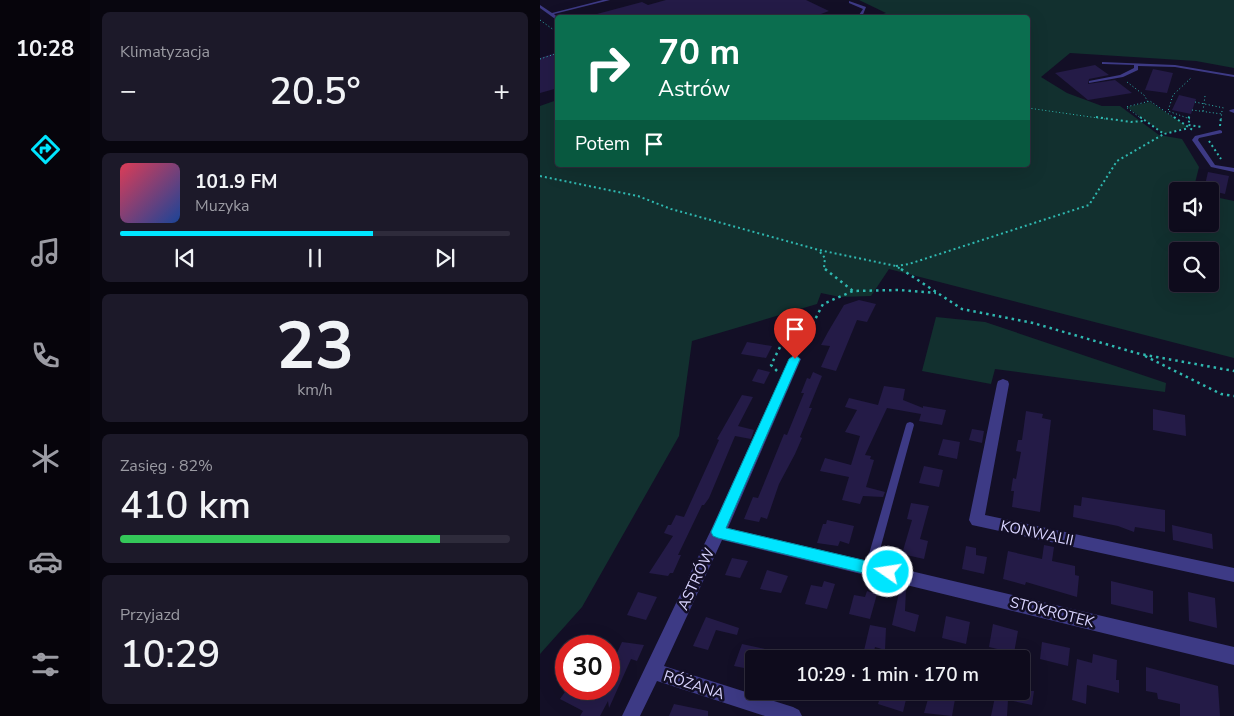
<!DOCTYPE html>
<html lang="pl">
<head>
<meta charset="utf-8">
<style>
	:root { --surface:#0e0b1c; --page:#1c1929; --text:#f1f3f6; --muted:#9b9ba3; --line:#2e2b3b; --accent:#00e5ff }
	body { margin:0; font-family:"Nunito Sans",sans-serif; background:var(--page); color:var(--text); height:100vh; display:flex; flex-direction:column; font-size:19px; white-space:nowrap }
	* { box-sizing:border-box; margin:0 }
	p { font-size:16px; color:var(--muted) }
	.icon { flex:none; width:28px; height:28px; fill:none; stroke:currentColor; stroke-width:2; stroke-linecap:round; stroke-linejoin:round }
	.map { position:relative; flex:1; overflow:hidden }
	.side { display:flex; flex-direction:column; gap:12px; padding:12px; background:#08060f; width:450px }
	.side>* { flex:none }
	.guide { position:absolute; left:15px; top:15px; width:475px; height:152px; border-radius:5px; box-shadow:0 5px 20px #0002,0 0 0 1px var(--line); background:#0b6e4f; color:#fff; overflow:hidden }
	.fabs { position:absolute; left:629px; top:182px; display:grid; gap:10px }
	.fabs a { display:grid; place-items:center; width:50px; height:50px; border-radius:5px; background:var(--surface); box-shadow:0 5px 20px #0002,0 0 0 1px var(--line); font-size:25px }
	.speed { position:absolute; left:15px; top:635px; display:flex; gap:10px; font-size:25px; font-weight:700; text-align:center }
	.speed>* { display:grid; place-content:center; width:65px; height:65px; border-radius:50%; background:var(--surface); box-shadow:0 5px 20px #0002,0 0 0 1px var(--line); line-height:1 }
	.speed .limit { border:8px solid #d22; background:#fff; color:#111 }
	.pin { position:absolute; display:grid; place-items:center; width:42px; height:42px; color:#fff; margin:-51px -21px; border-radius:50% 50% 50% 0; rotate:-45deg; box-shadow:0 0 5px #0007 }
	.pin .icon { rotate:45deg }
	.me { position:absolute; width:55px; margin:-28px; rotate:283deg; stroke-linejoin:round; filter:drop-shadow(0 0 4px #0008) }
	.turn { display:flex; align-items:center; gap:18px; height:105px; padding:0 20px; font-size:22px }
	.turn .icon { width:65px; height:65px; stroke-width:2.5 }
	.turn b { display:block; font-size:35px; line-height:42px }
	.then { display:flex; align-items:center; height:48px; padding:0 20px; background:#0003; gap:10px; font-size:19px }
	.big { font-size:38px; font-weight:600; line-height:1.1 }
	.side .tile { flex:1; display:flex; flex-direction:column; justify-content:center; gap:8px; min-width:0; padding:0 18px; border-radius:8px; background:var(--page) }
	.side .dial { align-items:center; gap:0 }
	.dial b { font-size:65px; line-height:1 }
	.song { display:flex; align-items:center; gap:15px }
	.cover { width:60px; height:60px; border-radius:8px; background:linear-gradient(135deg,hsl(350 70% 55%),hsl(220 70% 35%)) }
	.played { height:5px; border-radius:2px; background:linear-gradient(90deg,var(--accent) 65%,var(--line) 65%) }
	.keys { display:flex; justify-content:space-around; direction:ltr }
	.heat { display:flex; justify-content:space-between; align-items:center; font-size:28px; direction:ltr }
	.charge { height:8px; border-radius:4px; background:linear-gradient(90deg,#34c759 82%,var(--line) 0) }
	.trip { position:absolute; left:205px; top:650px; width:285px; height:50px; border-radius:5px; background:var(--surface); box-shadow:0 5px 20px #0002,0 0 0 1px var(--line); font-weight:600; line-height:50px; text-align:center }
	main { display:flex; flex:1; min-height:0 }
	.dock { display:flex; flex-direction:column; width:90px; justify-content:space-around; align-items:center; background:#06040b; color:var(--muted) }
	.dock .icon { width:35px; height:35px }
	.dock .active { color:var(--accent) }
	.dock b { font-size:22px; color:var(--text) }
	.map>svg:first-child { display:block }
</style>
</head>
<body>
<main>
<nav class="dock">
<b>10:28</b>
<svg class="icon active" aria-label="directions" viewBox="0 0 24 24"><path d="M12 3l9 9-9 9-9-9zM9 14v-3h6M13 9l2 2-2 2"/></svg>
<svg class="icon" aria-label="music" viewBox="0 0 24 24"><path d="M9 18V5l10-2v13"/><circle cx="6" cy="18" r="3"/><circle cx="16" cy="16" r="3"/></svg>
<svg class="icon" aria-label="phone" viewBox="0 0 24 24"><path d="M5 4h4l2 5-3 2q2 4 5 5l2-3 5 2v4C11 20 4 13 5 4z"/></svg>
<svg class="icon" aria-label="climate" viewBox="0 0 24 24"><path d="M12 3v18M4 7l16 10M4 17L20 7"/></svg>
<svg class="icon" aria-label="car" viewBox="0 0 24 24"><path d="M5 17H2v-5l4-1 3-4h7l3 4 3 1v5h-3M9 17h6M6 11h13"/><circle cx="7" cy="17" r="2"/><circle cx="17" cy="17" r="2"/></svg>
<svg class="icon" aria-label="filters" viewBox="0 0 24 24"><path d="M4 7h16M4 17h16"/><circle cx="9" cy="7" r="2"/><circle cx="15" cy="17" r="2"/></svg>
</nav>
<section class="side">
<div class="tile"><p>Klimatyzacja</p>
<div class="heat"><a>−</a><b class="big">20.5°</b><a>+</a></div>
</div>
<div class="tile">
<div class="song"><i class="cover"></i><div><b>101.9 FM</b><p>Muzyka</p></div></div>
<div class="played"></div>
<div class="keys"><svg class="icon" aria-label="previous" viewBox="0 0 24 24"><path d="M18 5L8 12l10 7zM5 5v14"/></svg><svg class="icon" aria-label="pause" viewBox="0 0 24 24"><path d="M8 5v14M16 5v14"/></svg><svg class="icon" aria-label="next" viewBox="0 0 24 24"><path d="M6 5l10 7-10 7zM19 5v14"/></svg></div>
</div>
<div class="tile dial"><b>23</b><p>km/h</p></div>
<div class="tile"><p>Zasięg · 82%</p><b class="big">410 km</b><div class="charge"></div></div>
<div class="tile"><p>Przyjazd</p><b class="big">10:29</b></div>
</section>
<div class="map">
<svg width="694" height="716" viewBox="0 0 694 716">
	<rect width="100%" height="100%" fill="#130f26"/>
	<g fill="#12302f" fill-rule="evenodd">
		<path d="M 319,0 L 694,0 L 694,68 L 656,61 L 530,53 L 501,77 L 527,93 L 562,106 L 580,106 L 619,135 L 642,139 L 659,167 L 653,191 L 638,191 L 638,224 L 670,224 L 670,196 L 694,201 L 694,358 L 349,269 L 331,296 L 300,297 L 281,293 L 277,304 L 152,341 L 139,436 L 42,607 L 0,654 L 0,106 L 17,100 L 18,165 L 488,165 L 488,18 L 334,17 L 346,13 ZM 638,251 L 670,251 L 670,284 L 638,284 Z"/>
		<polygon points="610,102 648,127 624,134 587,107"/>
		<polygon points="396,317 445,322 626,383 625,392 455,369 451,384 382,371"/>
	</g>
	<g fill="#241b47">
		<polygon points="126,0 266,0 289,11 270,18 57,18 57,14 102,2 108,5"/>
		<polygon points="18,52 18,88 0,93 0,58"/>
		<polygon points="555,65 569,75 549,79 548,84 575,80 592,93 548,100 515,73"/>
		<polygon points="613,69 633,73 627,93 605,90"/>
		<polygon points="639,95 656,99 651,114 632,110"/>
		<polygon points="668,172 689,176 685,194 664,189"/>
		<polygon points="319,300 336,304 327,322 317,320 296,371 281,367 290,346 281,345 288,332 304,305"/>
		<polygon points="207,342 232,346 226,358 201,354"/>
		<polygon points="218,369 230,372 224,384 212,381"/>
		<polygon points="273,372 282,376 269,408 272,408 260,437 262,438 255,454 239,484 227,519 221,517 219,522 204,519 213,497 218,498 244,434 247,435 264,393 261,393 267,378 270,379"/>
		<polygon points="344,386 365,389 363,400 383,408 383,406 406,410 402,425 379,421 381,414 347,408 325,455 331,456 330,459 334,460 326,487 345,492 343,497 323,496 320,504 302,500 309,477 280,471 285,458 311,465 320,436 305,432 317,410 305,407 309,398 338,405"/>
		<polygon points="202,395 213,397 198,426 214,430 211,439 195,436 169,498 164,505 162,505 138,555 141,555 133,573 130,573 128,576 109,573 133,536 124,533 128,525 131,525 136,515 144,517 179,440 177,439"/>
		<polygon points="613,409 645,415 646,436 613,430"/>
		<polygon points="486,411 503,414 502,418 511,420 500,512 472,507 474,491 471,491 473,478 476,479 481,452 476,451 478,440 482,440"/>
		<polygon points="432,429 444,431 442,443 429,440"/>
		<polygon points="403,439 420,442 417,459 398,455"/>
		<polygon points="384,466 403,470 399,487 379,483"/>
		<polygon points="542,497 625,510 625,532 595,527 594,532 578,526 533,517 534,505 541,506"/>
		<polygon points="371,503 389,506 380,539 388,541 384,559 362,554 372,520 367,519"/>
		<polygon points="287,520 314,526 309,544 300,541 298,546 277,543 283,524 286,524"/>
		<polygon points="632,525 672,534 673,549 633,540"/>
		<polygon points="504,545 514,547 512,561 535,566 535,575 539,576 537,597 486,582 485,585 463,579 468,551 502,559"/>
		<polygon points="426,546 436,548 436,555 447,557 444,574 422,569"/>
		<polygon points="192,558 208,561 200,578 185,575"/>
		<polygon points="227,570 248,576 241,593 220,589"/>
		<polygon points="284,581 295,584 287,609 265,604 271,585 282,587"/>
		<polygon points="571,581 613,591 613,614 571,604"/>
		<polygon points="360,588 366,589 365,611 379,615 375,632 352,625"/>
		<polygon points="327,591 337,594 330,619 309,614 314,595 325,597"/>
		<polygon points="98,592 117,597 106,620 87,615"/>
		<polygon points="648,592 675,598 677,628 649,621"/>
		<polygon points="406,616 430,622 426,644 402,638"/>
		<polygon points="166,617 199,628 197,635 176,630 168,650 153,646"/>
		<polygon points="453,624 478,631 474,653 449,647"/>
		<polygon points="330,625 346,628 345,650 335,647 332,659 322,659"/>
		<polygon points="82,642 104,645 97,661 91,659 69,708 68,701 60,716 40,716 43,711 20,699 27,689 69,689 69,670"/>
		<polygon points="502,642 530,648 528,666 500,659"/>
		<polygon points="202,644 225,649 221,659 214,659 214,670 194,666"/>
		<polygon points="553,654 577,660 576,680 579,680 579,693 547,685 546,704 532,700 537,659 552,663"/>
		<polygon points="606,667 678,686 680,716 640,716 640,704 618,699 617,693 606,691"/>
		<polygon points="342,691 368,691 363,712 338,704"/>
		<polygon points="449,691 494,691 492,705 468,700 467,716 451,716 455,697 449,696"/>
		<polygon points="390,692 415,699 412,716 384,713"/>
		<polygon points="134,704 168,711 168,716 129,716"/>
	</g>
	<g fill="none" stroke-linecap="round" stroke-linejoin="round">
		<g stroke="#2fb8b0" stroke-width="1" stroke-dasharray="1 2.5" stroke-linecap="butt">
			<polyline points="0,20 18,33"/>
			<polyline points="0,59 18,53"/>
			<polyline points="587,82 604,95 608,102"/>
			<polyline points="655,102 684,108"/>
			<polyline points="488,108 565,119"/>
			<polyline points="652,110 682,114"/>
			<polyline points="663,111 665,96"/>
			<polyline points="602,119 586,107 610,101 636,119"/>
			<polyline points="650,119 628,111 633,95 652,77"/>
			<polyline points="681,119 682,111"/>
		</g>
		<g stroke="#2fb8b0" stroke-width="2" stroke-dasharray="2 3" stroke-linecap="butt">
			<polyline points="556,117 591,122 603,121"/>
			<polyline points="600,117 624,134 649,128"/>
			<polyline points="634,117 654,131"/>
			<polyline points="648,117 650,118 648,125 662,127"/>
			<polyline points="680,126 681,117"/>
			<polyline points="669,141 681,159"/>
			<polyline points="0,176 98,196 131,209 279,250 356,266 362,270"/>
			<polyline points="280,252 285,258 284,268 286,270"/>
			<polyline points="356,266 369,264 549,205 577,161 624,134"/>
		</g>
		<g stroke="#2fb8b0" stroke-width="2.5" stroke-dasharray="2.5 4" stroke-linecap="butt">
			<polyline points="285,269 313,291"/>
			<polyline points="361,269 422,309 493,323 600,354 694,371"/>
			<polyline points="261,347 283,304 313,291 360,290 396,293"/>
			<polyline points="605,356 681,394 694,396"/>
			<polyline points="237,371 231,365 242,343 261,347"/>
		</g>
		<g fill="#3d3a85" fill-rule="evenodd">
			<polygon points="63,0 70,0 14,14 18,18 18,21 0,8 0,5 12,13"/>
			<polygon points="309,1 326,7 322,17 314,18 319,15 323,9 309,3"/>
			<polygon points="562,62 635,65 694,75 694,77 635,67 598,66 598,70 583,77 549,83 549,81 580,75 594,68 594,65 564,64 562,64"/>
			<polygon points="694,109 694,113 689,111 690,110"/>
			<polygon points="680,130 682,131 682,133 659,138 658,140 675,165 694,168 694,172 671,167 652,140 655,136"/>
			<polygon points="370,422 373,423 374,425 335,568 333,571 330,572 327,571 325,568 366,425 367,423"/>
		</g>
		<g fill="#3d3a85" fill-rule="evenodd">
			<polygon points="255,354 261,359 188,528 694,647 694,665 182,540 124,666 253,707 259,710 262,716 225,716 117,681 100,716 82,716 171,530 249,359"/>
			<polygon points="463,379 468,381 469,384 445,515 694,568 694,582 432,525 429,520 457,384 458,381"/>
		</g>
	</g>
	<polygon fill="#00e5ff" stroke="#0095a6" points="255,355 260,359 186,528 348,566 353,568 356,572 353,577 348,579 178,538 173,536 171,532 249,359"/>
	<g text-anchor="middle" stroke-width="5" stroke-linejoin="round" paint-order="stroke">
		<g font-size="15" fill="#d9d4ff" stroke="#130f26">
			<text transform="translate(497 533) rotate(12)" y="5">KONWALII</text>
			<text transform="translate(156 579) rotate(-65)" y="5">ASTRÓW</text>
			<text transform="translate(512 612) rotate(14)" y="5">STOKROTEK</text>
			<text transform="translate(154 685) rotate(18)" y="5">RÓŻANA</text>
		</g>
	</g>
</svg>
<div class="fabs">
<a><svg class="icon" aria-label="sound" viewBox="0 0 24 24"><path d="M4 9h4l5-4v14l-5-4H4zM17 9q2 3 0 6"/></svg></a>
<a><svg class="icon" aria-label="search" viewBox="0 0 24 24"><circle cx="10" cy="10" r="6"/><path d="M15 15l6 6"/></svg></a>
</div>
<div class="speed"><div class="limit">30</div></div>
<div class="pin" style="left:255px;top:359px;background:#d93025"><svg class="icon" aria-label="arrive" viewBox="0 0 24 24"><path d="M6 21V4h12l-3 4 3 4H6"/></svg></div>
<svg class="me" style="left:348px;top:572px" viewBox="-20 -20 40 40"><circle r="17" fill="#00e5ff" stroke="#fff" stroke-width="3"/><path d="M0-11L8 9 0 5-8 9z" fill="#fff"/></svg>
<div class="trip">10:29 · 1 min · 170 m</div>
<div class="guide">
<div class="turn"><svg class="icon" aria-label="right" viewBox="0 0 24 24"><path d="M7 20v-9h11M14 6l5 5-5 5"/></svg><div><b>70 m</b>Astrów</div></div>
<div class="then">Potem<svg class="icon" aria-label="arrive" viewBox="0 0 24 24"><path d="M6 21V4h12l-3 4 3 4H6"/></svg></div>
</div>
</div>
</main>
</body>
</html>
